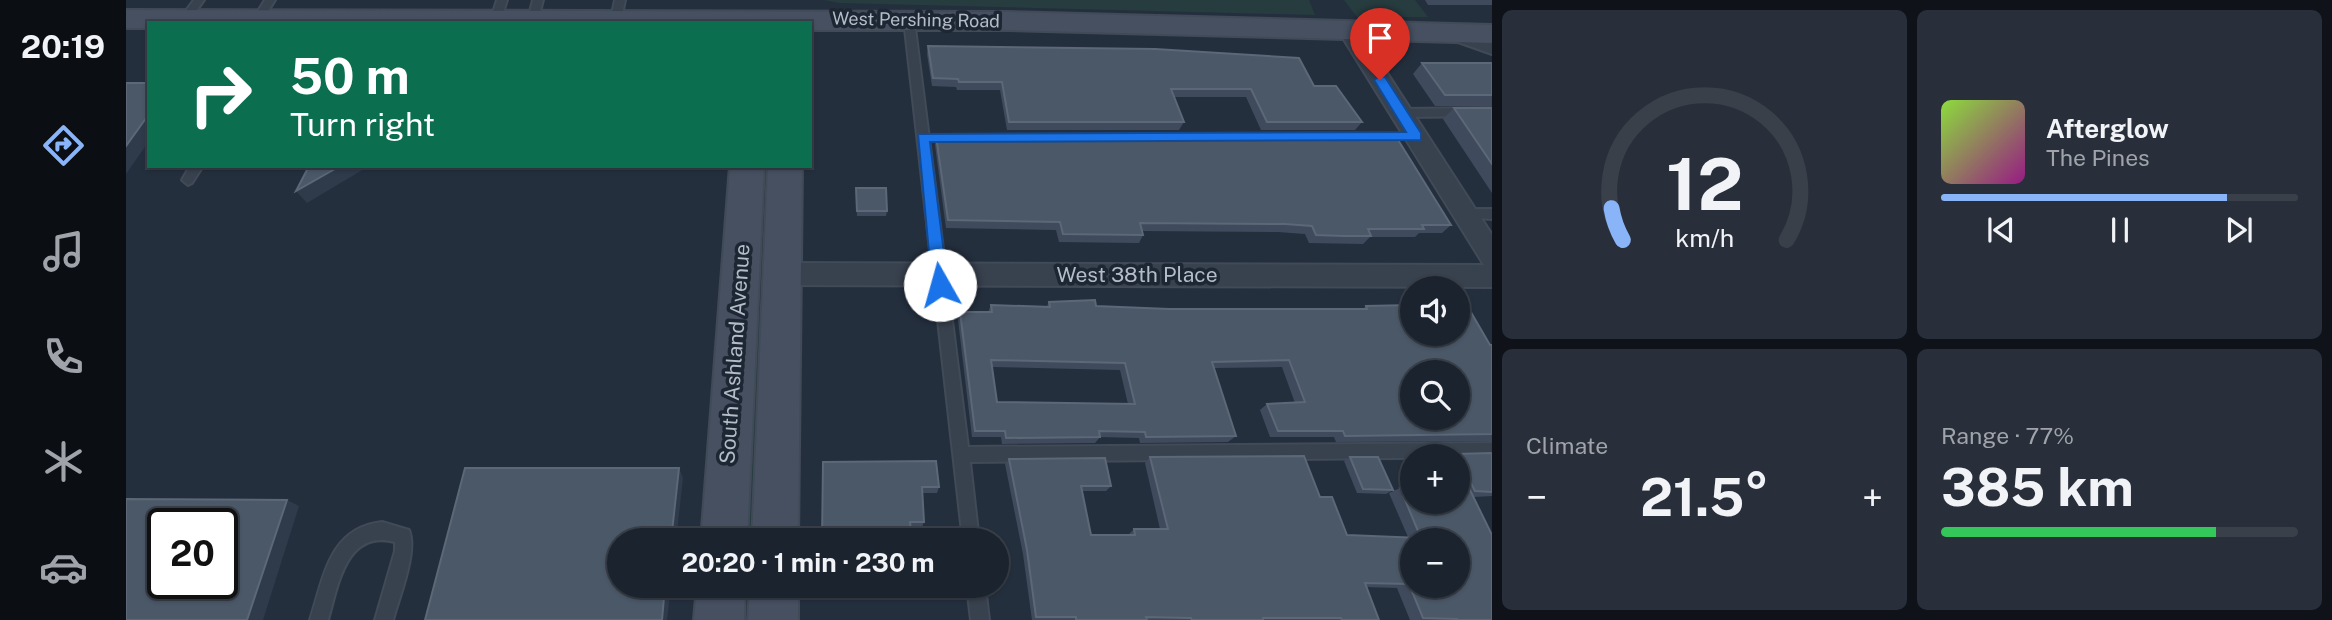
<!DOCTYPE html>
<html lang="en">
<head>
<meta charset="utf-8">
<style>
	:root { --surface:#1b232e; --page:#282f3a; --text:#f1f3f6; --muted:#a0a4aa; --line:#39404a; --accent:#8ab4f8 }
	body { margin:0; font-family:"Public Sans",sans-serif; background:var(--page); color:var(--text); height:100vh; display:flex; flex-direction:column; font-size:26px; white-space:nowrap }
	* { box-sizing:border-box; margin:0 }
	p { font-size:23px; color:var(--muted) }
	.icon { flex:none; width:38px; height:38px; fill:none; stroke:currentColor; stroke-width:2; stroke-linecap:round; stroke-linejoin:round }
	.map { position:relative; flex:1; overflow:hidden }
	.sheet { display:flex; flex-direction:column; gap:10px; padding:10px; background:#0f1319; width:840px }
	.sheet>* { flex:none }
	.banner { position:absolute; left:21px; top:21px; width:665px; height:147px; border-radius:0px; box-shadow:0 2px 5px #0004,0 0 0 2px var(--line); background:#0b6e4f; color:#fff; overflow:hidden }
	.controls { position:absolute; left:1274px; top:276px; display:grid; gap:14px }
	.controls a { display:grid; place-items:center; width:70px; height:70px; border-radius:50%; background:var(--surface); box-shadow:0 2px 5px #0004,0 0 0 2px var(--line); font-size:35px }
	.speed { position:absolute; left:21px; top:508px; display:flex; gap:14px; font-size:35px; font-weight:700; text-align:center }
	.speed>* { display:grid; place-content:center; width:91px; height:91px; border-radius:50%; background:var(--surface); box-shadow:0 2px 5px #0004,0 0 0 2px var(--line); line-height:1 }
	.speed .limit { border:4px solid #111; border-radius:10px; background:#fff; color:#111 }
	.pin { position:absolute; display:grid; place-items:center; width:60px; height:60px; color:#fff; margin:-72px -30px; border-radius:50% 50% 50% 0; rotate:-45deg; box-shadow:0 0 7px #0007 }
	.pin .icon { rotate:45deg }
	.me { position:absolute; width:77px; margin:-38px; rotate:353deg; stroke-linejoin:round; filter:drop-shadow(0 0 5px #0008) }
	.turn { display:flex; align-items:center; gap:24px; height:147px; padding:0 28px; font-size:32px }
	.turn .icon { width:91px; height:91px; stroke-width:2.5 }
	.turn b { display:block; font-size:49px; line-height:60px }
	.big { font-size:52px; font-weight:700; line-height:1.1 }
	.sheet .widget { flex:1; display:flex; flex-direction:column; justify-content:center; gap:10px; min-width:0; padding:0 24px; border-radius:10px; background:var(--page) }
	.sheet .dial { align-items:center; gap:0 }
	.dial svg { height:182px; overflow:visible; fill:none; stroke:var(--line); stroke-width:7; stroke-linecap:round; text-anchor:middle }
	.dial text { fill:var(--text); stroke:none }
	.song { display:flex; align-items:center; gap:21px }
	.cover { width:84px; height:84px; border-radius:10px; background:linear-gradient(135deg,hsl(90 70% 55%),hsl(310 70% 35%)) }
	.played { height:7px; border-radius:4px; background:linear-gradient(90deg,var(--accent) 80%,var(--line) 80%) }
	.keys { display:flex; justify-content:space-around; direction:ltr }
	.heat { display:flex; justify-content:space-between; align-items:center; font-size:38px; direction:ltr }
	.charge { height:10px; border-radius:5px; background:linear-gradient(90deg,#34c759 77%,var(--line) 0) }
	.sheet .tiles { flex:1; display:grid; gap:10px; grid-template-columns:repeat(2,1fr) }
	.trip { position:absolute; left:481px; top:528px; width:402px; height:70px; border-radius:35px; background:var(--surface); box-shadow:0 2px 5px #0004,0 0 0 2px var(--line); font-weight:700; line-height:70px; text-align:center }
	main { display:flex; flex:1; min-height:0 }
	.dock { display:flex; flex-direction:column; width:126px; justify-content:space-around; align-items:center; background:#0b0e12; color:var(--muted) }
	.dock .icon { width:49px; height:49px }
	.dock .active { color:var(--accent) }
	.dock b { font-size:32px; color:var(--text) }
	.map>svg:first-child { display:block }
</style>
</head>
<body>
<main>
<nav class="dock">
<b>20:19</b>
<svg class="icon active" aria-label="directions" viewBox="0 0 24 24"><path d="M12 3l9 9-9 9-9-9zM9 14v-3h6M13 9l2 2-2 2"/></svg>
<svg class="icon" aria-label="music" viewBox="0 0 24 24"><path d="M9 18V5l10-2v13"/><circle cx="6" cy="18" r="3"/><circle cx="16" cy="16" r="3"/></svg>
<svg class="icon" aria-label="phone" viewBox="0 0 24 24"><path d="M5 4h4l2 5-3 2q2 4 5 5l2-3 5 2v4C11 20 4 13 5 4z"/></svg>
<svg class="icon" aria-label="climate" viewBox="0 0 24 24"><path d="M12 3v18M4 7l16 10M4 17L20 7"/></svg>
<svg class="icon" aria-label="car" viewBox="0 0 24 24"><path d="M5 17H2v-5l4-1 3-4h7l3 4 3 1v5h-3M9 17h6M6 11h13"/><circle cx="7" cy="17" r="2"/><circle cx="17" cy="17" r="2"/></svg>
</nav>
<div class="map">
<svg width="1366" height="620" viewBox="0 0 1366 620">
	<rect width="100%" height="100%" fill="#242f3e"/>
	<g fill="#263c3f">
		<polygon points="698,0 1183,0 1189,15 714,3"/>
		<polygon points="1218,0 1289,0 1302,17 1231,17"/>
		<polygon points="630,310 637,310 631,541 618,541"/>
	</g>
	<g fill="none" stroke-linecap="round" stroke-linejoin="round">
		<g stroke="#414a57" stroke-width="4">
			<g id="service">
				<polygon points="68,0 78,0 63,21 55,21 54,19"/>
				<polygon points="139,0 149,0 136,21 128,21 127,19"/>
				<polygon points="371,0 381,0 375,19 370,22 365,19"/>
				<polygon points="407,0 417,0 412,19 407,22 402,19"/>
				<polygon points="489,0 499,0 495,19 490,22 485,19"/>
				<polygon points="783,17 788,20 842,447 1366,443 1366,457 844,462 853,541 837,541 778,20"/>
				<polygon points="1366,108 1366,116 1275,117 1269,113 1275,109"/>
				<polygon points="64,166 77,166 66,183 62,185 56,180"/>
				<polygon points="1339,209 1366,209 1366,219 1334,217 1333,214 1334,211"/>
				<path d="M 256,522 L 283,530 C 292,552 273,597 267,620 L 249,620 L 269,551 L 269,542 C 220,529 212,585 202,620 L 184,620 C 198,577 203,528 256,522 Z"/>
				<polygon points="841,586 859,586 863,620 845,620"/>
			</g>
		</g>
		<g stroke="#414a57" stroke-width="4">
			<g id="minor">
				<polygon points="1223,23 1230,25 1366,235 1366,287 656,285 646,282 642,274 646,266 656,263 1358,265 1212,30"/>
				<polygon points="1328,26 1366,39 1366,54 1321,38 1317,33 1321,28"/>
			</g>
		</g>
		<g stroke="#414a57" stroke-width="4">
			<g id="secondary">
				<polygon points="0,10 883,12 1366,25 1366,43 883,30 684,30 684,23 23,23 23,28 0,28"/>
				<polygon points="604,166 638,166 621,541 575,541"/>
				<polygon points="642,166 676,166 672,541 626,541"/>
				<polygon points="571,586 619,586 618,620 568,620"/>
				<polygon points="624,586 672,586 672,620 622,620"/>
			</g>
		</g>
		<use href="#service" fill="#38414e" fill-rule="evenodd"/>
		<use href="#minor" fill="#38414e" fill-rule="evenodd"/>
		<use href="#secondary" fill="#465061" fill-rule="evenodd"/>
	</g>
	<g fill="#3f4b5c" fill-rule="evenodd">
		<polygon points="1299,0 1366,0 1366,5 1302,5"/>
		<polygon points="802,46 1188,86 1236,122 1229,130 1135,130 1120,97 1048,97 1058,122 1053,130 881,130 874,90 831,90 830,87 806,86 801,54"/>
		<polygon points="1296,63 1366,63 1366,106 1309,106 1287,74"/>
		<polygon points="1328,108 1366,108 1366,193 1317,119"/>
		<polygon points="810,136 1325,225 1316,233 1293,233 1289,237 1244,237 1237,244 1183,243 1179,234 1152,232 1016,231 1017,235 1013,243 933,242 930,230 820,228 809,145"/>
		<polygon points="730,188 761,211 760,216 731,216"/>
		<path d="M 923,302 L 970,306 L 1043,309 L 1237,309 L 1240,306 L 1366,345 L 1366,441 L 1210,442 L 1208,437 L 1144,437 L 1134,410 L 1141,404 L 1169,403 L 1156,367 L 1088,368 L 1110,436 L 1102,442 L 1014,443 L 1013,438 L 974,437 L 969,443 L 876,444 L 875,437 L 846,437 L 832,320 L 834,312 L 862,312 L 865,305 L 921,306 ZM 866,367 L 994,370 L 1002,404 L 871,402 Z"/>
		<polygon points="1366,453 1366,496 1347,497 1366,620 1284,620 1271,588 1240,587 1253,620 906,620 897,554 879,464 883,459 985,486 980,491 956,491 965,535 1002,535 1008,529 1034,529 1019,463 1024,457 1194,497 1221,535 1282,537 1263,493 1274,488 1333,488 1332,486 1332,457 1326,457 1330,454"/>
		<polygon points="1224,457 1267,490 1260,494 1231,493 1218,461"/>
		<polygon points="697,462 813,487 811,493 796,493 798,522 796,527 785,527"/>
	</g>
	<g fill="#2f3b4b">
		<polygon points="23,114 23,141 0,174 0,146"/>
		<polygon points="214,166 243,166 181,203 170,191"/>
		<polygon points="553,468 557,478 550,541 545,541"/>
		<polygon points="161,500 173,506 137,620 121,620"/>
		<polygon points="539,586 545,586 541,620 536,620"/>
	</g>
	<g fill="#4b5868" stroke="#5c6777" stroke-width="2" fill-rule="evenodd">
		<polygon points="802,46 1029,49 1173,58 1188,86 1210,86 1236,122 1141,122 1125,89 1045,89 1058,122 883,122 876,82 833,82 832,79 807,78"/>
		<polygon points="1296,63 1366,63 1366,95 1319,95"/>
		<polygon points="0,83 23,83 23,114 0,146"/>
		<polygon points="1328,108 1366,108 1366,164"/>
		<polygon points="1269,135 1325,225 1296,225 1298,229 1242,229 1245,236 1218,236 1190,235 1186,226 1159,224 1014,223 1017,235 937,234 934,222 822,220 810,136"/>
		<polygon points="183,166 214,166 170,191"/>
		<polygon points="730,188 760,188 761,211 731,211"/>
		<path d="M 1332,295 L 1335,295 L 1364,345 L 1366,345 L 1366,434 L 1219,436 L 1217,431 L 1152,431 L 1141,404 L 1179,402 L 1163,360 L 1086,362 L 1110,436 L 1020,437 L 1019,432 L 973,431 L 974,437 L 880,438 L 879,431 L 849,431 L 834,312 L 866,312 L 865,305 L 924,307 L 923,302 L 969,300 L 970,306 L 1043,309 L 1241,309 L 1240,306 L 1286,305 L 1286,334 L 1332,334 ZM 865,360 L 999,363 L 1009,404 L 871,402 ZM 1286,373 L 1332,373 L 1332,418 L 1286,418 Z"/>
		<polygon points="1366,453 1366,492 1349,491 1330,454"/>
		<path d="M 1178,456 L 1194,497 L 1206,497 L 1221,535 L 1295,538 L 1274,488 L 1286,488 L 1286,502 L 1332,502 L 1332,488 L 1343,488 L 1366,535 L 1366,620 L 1332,620 L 1331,619 L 1297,618 L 1283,584 L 1239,583 L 1253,620 L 1216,620 L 1215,618 L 1137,618 L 1137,620 L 1066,620 L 1065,618 L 1020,617 L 1021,620 L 950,620 L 950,617 L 910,617 L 901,550 L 883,459 L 979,458 L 985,486 L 955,486 L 965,535 L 1009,535 L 1008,529 L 1042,529 L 1024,457 ZM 1286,541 L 1332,541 L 1332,586 L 1286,586 Z"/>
		<polygon points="1224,457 1252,457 1267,490 1237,489"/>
		<polygon points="810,461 813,487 796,487 798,522 784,522 786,541 696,541 697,462"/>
		<polygon points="339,468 553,468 545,541 494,541 494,586 539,586 536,620 299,620"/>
		<path d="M 0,499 L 161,500 L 121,620 L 0,620 ZM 37,523 L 96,523 L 96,583 L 37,583 Z"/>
	</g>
	<polygon fill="#1a73e8" stroke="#114b97" stroke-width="2" points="1254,76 1259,77 1295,133 1295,140 804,142 822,285 814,291 806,285 792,134 1280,132 1248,80"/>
	<g text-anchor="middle" stroke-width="7" stroke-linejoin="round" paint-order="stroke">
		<g font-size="18" fill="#b4bcc9" stroke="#1d2633">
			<text transform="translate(790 20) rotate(1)" y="6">West Pershing Road</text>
		</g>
		<g font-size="21" fill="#b4bcc9" stroke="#1d2633">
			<text x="1011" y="282">West 38th Place</text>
			<text transform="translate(609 354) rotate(-86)" y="7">South Ashland Avenue</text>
		</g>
	</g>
</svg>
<div class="controls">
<a><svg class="icon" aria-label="sound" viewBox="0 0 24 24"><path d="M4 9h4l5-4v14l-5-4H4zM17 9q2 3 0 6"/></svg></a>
<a><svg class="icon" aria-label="search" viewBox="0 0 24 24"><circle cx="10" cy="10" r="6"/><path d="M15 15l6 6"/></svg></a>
<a>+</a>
<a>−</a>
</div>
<div class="speed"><div class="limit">20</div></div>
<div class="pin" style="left:1254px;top:80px;background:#d93025"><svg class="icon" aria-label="arrive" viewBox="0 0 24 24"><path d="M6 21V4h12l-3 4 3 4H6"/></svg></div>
<svg class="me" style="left:814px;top:285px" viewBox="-20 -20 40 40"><circle r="19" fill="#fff"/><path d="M0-13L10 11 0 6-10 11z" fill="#1a73e8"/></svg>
<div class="trip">20:20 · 1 min · 230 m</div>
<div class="banner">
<div class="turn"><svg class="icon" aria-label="right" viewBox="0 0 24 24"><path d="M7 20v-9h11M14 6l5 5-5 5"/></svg><div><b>50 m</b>Turn right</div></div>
</div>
</div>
<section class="sheet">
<div class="tiles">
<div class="widget dial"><svg viewBox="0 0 100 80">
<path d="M14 69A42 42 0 1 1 86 69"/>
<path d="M14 69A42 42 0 0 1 9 55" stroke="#8ab4f8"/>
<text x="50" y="56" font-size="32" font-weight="700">12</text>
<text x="50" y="72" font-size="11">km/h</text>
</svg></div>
<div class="widget">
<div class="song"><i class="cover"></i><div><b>Afterglow</b><p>The Pines</p></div></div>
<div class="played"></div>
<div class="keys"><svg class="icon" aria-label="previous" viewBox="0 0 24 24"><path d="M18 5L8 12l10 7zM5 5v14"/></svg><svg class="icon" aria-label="pause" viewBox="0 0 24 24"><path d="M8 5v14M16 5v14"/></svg><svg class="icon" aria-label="next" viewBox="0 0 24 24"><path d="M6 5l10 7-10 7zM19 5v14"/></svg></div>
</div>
<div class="widget"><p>Climate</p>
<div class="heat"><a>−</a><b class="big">21.5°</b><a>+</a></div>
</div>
<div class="widget"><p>Range · 77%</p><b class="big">385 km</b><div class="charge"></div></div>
</div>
</section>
</main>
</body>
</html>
